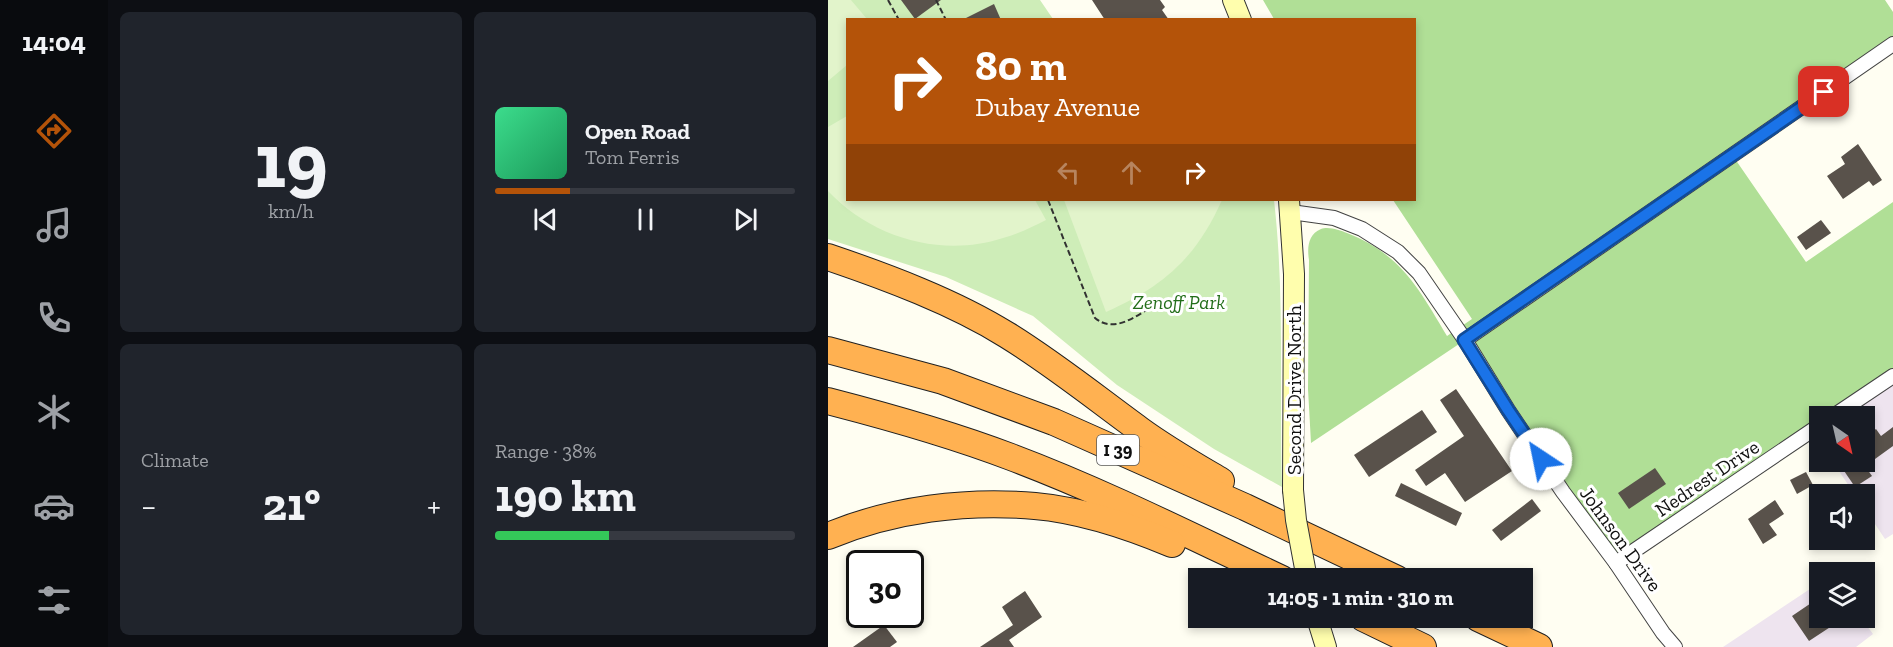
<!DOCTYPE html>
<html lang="en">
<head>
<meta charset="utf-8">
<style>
	:root { --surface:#171b24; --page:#20242c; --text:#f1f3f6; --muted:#9ea1a6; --line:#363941; --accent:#b45309 }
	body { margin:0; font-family:"Zilla Slab",serif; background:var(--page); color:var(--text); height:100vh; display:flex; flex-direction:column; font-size:22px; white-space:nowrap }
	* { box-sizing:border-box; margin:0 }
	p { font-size:20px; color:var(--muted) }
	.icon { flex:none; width:33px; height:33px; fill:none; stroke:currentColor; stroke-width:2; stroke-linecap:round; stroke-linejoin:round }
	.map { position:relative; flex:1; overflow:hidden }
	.panel { display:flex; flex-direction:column; gap:12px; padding:12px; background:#0d0f14; width:720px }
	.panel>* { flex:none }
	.banner { position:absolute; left:18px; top:18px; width:570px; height:183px; border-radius:0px; box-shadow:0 3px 9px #0003; background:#b45309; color:#fff; overflow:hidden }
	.needle { width:39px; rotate:146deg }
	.buttons { position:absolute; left:981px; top:406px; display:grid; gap:12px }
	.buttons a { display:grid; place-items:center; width:66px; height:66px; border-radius:0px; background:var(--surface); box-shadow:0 3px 9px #0003; font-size:30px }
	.speed { position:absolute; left:18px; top:550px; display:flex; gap:12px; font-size:30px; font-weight:700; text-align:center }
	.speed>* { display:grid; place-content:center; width:78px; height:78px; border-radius:50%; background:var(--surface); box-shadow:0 3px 9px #0003; line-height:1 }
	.speed .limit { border:3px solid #111; border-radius:9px; background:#fff; color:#111 }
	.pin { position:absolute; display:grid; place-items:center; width:51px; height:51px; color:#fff; margin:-26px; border-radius:12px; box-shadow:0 3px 9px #0006 }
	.me { position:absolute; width:66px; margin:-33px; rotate:326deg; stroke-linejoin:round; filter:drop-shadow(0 0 4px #0008) }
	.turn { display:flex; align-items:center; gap:21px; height:126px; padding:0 30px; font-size:27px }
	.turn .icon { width:78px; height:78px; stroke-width:2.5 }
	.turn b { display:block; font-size:42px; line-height:51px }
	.lanes { display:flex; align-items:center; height:57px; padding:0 30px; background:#0003; justify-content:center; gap:30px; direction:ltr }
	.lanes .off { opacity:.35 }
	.big { font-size:45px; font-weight:700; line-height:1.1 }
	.panel .card { flex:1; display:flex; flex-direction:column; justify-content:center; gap:9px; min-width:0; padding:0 21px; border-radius:9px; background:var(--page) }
	.panel .dial { align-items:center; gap:0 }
	.dial b { font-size:78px; line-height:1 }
	.song { display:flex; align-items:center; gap:18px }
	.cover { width:72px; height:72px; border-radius:9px; background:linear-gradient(135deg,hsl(150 70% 55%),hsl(150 70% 35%)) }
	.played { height:6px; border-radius:3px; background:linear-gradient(90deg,var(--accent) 25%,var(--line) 25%) }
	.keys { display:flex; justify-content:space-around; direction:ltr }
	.heat { display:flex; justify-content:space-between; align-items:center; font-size:33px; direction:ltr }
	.charge { height:9px; border-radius:4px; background:linear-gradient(90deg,#34c759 38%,var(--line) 0) }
	.panel .tiles { flex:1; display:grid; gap:12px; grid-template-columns:repeat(2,1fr) }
	.trip { position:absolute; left:360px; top:568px; width:345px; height:60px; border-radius:0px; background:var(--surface); box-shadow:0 3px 9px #0003; font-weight:700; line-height:60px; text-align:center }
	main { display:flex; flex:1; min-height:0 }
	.menu { display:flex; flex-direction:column; width:108px; justify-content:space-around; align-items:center; background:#090b0e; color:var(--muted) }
	.menu .icon { width:42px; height:42px }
	.menu .active { color:var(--accent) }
	.menu b { font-size:27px; color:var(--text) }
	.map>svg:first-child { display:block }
</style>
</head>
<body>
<main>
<nav class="menu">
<b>14:04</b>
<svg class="icon active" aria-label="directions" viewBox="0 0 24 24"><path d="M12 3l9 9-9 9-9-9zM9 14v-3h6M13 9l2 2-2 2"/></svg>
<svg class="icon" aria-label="music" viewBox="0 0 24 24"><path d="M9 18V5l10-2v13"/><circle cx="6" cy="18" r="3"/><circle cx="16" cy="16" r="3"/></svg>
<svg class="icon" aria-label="phone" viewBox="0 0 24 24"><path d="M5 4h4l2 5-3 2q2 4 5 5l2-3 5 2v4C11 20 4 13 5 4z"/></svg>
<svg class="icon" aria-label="climate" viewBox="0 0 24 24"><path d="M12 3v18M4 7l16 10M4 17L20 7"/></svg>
<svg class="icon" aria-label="car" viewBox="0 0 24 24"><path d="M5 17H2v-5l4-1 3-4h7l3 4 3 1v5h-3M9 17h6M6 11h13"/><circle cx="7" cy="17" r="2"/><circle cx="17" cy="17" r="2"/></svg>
<svg class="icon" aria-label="filters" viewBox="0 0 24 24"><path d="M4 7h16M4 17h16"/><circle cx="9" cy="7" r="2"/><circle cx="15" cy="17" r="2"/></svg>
</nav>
<section class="panel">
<div class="tiles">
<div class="card dial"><b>19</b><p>km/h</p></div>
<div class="card">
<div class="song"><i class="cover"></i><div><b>Open Road</b><p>Tom Ferris</p></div></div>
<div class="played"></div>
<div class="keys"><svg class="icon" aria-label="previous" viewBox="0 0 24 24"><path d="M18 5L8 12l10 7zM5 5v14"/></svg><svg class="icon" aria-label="pause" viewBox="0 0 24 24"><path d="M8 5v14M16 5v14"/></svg><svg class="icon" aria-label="next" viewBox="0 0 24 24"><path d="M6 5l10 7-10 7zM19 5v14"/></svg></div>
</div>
<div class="card"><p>Climate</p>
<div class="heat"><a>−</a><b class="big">21°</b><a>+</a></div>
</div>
<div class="card"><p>Range · 38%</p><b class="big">190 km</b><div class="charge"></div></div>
</div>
</section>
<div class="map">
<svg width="1065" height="647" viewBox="0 0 1065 647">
	<rect width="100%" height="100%" fill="#fffef2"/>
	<g fill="#eee4ef">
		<polygon points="1065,376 1065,534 1057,539 1037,509 1036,495 1027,495 1005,462 1036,462 1036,417 1004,417"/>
		<polygon points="991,583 992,618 1033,618 1045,634 1028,647 895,647"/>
	</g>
	<path fill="#ceedb8" d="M 0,0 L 212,0 L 225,19 L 20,20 L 20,200 L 446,200 C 457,295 451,391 454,487 L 386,449 L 289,385 L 205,316 L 118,277 L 0,239 Z"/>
	<path fill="#b0df96" d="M 435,0 L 1057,0 L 1065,12 L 1065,44 L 905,156 L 978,262 L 1065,202 L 1065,377 L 1005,417 L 992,417 L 991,426 L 788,563 L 637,340 L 483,443 L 480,389 L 481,260 C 479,248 480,234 493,229 C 500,226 512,230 519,233 C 573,254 591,289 619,336 L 644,319 L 565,200 L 586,200 L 586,20 L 446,19 Z"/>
	<g fill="#e2f4cb">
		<polygon points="0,0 23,0 39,19 20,20 19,65 0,81"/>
		<path d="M 19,116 L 20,200 L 207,200 L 218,220 C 204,227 190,234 175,238 C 114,258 44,238 0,191 L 0,127 Z"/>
		<path d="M 236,200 L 394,200 C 368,258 336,286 278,312 Z"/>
	</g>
	<g fill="#59524b">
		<polygon points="73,0 113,0 87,19"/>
		<polygon points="264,0 332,0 337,7 334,10 341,20 277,20"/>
		<polygon points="166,4 173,20 134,20"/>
		<polygon points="1030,144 1054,180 1045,186 1041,181 1015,199 999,176 1017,164 1013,157"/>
		<polygon points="993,220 1003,233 978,250 969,237"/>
		<polygon points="628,389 684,471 637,502 617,473 598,486 587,470 636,436 612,400"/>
		<polygon points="594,410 609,432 541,477 526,455"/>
		<polygon points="1065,427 1065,446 1047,459 1036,446 1036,438 1048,429 1053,436"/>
		<polygon points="1010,462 1034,462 1044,476 1027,487"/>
		<polygon points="827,468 838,484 801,509 790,493"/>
		<polygon points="978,472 985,485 969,494 962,480"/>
		<polygon points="573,483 634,513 628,526 567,496"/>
		<polygon points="704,499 713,511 673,541 664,530"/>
		<polygon points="947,500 956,514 941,524 949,535 935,544 920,519"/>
		<polygon points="197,591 214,617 181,640 186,647 152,647 185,625 174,607"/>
		<polygon points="992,597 992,618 1016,618 981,641 964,616"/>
		<polygon points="56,625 69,642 62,647 25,647"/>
	</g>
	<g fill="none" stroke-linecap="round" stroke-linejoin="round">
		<g stroke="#434343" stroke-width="16">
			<g id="street">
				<polyline points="463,212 506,218 534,229 570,252 591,273 637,340 680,410 735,492 788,563 835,633 847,647"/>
				<polyline points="637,340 1065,44"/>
				<polyline points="1004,417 1065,376"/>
				<polyline points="788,563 992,425"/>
			</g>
		</g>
		<g stroke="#323232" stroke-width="22">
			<g id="secondary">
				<polyline points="405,0 413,20"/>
				<polyline points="461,200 466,274 465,490"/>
				<polyline points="489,618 498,647"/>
			</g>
		</g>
		<g stroke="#212121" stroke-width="28">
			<g id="highway">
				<path d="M 0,257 C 59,277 126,302 179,335 C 226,364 268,398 312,430 C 338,449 366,465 393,481"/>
				<polyline points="0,350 115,381 226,422 417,507 569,579"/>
				<path d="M 0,401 C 62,417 123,434 183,457 C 276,492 365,537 454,579"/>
				<path d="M 0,536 C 65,509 138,500 207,506 C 254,510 301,526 344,544"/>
				<polyline points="535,618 595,647"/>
				<polyline points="650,618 711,647"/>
			</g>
		</g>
		<g stroke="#323232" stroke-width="2" stroke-dasharray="6 3" stroke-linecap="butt">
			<polyline points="60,0 71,20"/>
			<polyline points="108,0 118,20"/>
			<path d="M 220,200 L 267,318 C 285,333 305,318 322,308"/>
		</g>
		<use href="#street" stroke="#fff" stroke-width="14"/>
		<use href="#secondary" stroke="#fffead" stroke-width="20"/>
		<use href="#highway" stroke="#ffb151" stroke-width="26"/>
		<g stroke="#323232" stroke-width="22" stroke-linecap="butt">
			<polyline id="secondary-bridge" points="465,490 468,520 479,579"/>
		</g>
		<use href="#secondary-bridge" stroke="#fffead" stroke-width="20"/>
	</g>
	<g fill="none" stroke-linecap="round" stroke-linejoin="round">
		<g stroke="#114b97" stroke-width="15">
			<polyline id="route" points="713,459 680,410 636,340 996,92"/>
		</g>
		<use href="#route" stroke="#1a73e8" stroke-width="10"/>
	</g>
	<g text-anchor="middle" stroke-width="6" stroke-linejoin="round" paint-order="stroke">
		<rect fill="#fff" stroke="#585858" stroke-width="1.5" x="269" y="435" width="42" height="30" rx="4.5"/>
		<g font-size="18" font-weight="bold" fill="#101010">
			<text x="290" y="456">I 39</text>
		</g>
		<g font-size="20" font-style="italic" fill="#236e1a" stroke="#fff">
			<text x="351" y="309">Zenoff Park</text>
		</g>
		<g font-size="20" fill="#101010" stroke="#fff">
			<text transform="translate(466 390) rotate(-90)" y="7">Second Drive North</text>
			<text transform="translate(879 478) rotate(-34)" y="7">Nedrest Drive</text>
			<text transform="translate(793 539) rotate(54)" y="7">Johnson Drive</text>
		</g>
	</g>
</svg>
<div class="buttons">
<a><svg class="needle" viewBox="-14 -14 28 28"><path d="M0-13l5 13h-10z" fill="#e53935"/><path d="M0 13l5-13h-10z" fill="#9ea1a6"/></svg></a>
<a><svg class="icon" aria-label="sound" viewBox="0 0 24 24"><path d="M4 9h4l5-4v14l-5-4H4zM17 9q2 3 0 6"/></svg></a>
<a><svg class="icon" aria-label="layers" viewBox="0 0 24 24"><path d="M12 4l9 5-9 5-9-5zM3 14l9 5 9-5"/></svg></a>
</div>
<div class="speed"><div class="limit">30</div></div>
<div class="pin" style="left:996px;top:92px;background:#d93025"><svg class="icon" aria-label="arrive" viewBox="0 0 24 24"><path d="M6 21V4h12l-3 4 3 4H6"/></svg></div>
<svg class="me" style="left:713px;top:459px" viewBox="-20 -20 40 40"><circle r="19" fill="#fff"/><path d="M0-13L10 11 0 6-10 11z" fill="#1a73e8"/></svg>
<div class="trip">14:05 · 1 min · 310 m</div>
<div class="banner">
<div class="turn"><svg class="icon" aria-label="right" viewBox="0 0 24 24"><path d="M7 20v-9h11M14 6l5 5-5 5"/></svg><div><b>80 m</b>Dubay Avenue</div></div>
<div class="lanes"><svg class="icon off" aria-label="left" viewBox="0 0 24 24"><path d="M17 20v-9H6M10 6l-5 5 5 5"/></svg><svg class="icon off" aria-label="ahead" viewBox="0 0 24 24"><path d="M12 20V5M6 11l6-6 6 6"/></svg><svg class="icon" aria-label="right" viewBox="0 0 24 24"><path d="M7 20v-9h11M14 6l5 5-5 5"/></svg></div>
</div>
</div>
</main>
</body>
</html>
